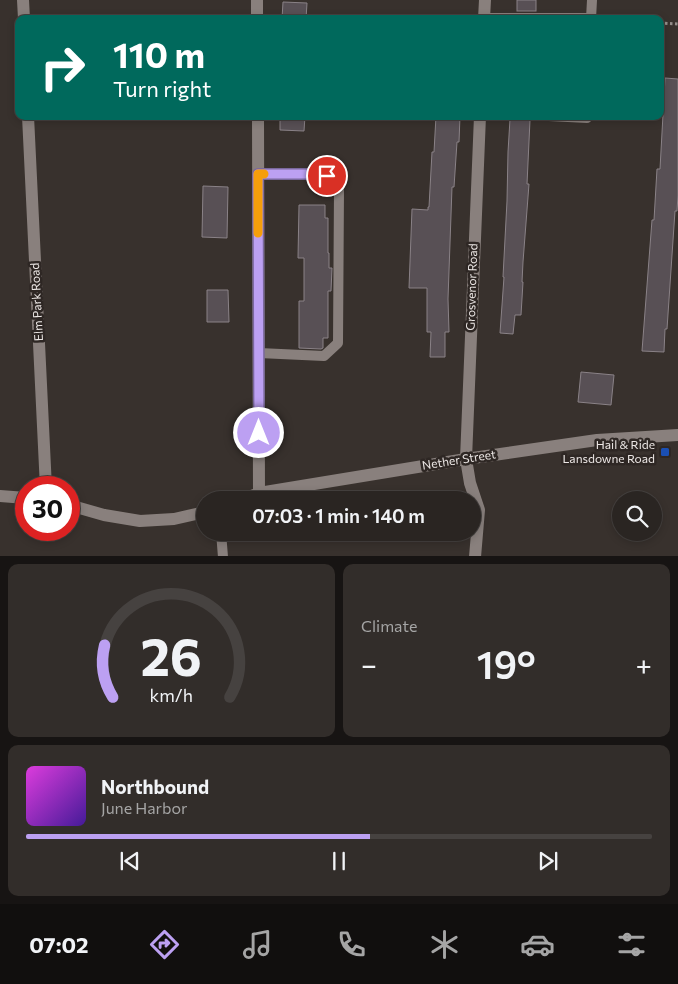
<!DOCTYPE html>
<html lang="en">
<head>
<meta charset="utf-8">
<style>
	:root { --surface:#2a2522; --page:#322d2a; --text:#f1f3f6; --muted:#a5a5a5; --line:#464240; --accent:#bca0f2 }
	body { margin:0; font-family:Commissioner,sans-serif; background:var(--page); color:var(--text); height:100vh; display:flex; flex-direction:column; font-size:19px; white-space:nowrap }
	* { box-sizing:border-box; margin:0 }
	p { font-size:16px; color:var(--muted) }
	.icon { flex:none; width:28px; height:28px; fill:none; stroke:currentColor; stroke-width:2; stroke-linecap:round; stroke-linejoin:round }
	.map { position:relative; height:556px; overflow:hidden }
	.side { display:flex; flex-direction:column; gap:8px; padding:8px; background:#171413; flex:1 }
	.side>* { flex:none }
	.hud { position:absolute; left:15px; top:15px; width:649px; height:105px; border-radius:10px; box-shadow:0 2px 8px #0003,0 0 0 1px var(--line); background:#00695c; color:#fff; overflow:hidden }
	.controls { position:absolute; left:612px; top:491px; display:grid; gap:10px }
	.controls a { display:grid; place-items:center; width:50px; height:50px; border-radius:50%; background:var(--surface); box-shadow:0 2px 8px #0003,0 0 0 1px var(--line); font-size:25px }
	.speed { position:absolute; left:15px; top:476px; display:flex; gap:10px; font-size:25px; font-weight:700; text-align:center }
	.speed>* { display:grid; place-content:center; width:65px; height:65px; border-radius:50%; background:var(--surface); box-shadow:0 2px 8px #0003,0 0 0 1px var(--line); line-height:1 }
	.speed .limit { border:8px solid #d22; background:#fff; color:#111 }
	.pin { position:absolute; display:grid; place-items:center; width:42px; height:42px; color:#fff; margin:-21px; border:2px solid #fff; border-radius:50%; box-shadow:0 1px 5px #0007 }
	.me { position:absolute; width:55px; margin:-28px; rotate:0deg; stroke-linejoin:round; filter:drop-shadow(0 0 4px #0008) }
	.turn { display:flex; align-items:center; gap:18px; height:105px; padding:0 15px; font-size:22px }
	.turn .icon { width:65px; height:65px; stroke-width:2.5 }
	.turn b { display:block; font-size:35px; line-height:42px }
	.big { font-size:38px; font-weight:600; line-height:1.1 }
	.side .card { flex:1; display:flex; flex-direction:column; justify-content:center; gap:8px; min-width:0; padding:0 18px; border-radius:10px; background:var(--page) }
	.side .dial { align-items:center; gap:0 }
	.dial svg { height:130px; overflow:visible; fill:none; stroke:var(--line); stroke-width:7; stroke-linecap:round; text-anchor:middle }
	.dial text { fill:var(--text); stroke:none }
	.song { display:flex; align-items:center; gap:15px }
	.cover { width:60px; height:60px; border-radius:8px; background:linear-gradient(135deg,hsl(300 70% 55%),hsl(260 70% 35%)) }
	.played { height:5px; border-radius:2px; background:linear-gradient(90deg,var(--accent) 55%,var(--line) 55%) }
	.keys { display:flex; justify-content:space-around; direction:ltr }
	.heat { display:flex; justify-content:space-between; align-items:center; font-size:28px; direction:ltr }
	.side .tiles { flex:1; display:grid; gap:8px; grid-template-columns:1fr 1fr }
	.card:last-child { grid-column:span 2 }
	.trip { position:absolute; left:196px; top:491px; width:285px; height:50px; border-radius:25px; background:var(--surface); box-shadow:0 2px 8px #0003,0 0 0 1px var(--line); font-weight:600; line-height:50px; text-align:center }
	.menu { display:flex; height:80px; justify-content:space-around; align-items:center; background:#110f0e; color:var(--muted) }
	.menu .icon { width:35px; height:35px }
	.menu .active { color:var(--accent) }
	.menu b { font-size:22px; color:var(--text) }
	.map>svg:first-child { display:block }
</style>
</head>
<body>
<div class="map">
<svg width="678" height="557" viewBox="0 0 678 557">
	<rect width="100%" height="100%" fill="#38312d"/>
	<g fill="#585055" stroke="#8a8287">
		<rect x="517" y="0" width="19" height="11"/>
		<polygon points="283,2 307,3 306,19 282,19"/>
		<polygon points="665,78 678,79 678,195 677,211 675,211 667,329 665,329 664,352 642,351 652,220 654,220 657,169 660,169"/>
		<polygon points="280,116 305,116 304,131 280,130"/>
		<polygon points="436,116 460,116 459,142 457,142 454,187 452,187 448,299 449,332 445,332 445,357 430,357 431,332 427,332 427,288 409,288 412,209 428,210 428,207 429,207 432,152 434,152"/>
		<polygon points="510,119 530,120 527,184 529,184 523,262 522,282 523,282 521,315 515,315 513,334 500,333 504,277 503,277 507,201 508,152"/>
		<polygon points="203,186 228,187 227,238 202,237"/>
		<polygon points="299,205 325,205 325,218 328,218 328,253 329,253 329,268 332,268 331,291 328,291 328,338 323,338 323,348 321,349 299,348 299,301 304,301 304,258 298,258"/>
		<polygon points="207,290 228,290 229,322 207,322"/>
		<polygon points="581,372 614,375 611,405 578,402"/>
	</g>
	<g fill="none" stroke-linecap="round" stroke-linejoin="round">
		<polyline stroke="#948e8b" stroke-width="3" stroke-dasharray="2.5 2.5" stroke-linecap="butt" points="660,23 678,24"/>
		<g stroke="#89807d" stroke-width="10">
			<polyline points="484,18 591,18"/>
			<polyline points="591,19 592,0"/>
			<polyline points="549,116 587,118"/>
			<path d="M 258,174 L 320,173 C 329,177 336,181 339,190 L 338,343 L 324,356 L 259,353"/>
			<polyline points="221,532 223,557"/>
		</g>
		<g stroke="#89807d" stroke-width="12">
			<polyline points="23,0 24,19"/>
			<polyline points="257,0 257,19"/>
			<polyline points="484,19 485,0"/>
			<polyline points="28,116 46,488"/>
			<polyline points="258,116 259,493"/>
			<polyline points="475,557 479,510 470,483 466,459 480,116"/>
		</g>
		<g stroke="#89807d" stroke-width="12">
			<polyline points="0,496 26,498"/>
			<polyline points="241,500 259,493 466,459 597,440 678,435"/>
			<polyline points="69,505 104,515 140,521 174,519 205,512"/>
		</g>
	</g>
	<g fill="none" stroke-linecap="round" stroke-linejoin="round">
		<g stroke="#7a689d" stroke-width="12">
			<polyline id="route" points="259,433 258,174 320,174 327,176"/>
		</g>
		<use href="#route" stroke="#bca0f2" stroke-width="9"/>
		<polyline stroke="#f59e0b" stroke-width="9" points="258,233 258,174 264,174"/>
	</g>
	<rect fill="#1a4fb4" stroke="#2e2724" stroke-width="2" x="660" y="447" width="10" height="10" rx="2.5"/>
	<g text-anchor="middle" stroke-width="5" stroke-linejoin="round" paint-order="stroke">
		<g font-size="12" fill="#ece7e5" stroke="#2e2724">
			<text transform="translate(472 287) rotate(-88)" y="4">Grosvenor Road</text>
			<text transform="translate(37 302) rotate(-93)" y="4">Elm Park Road</text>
			<text transform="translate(459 460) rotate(-9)" y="4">Nether Street</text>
		</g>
		<g font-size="12" fill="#ece7e5" stroke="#2e2724" text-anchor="end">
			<text x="655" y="449">Hail &amp; Ride<tspan x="655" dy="14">Lansdowne Road</tspan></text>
		</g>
	</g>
</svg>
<div class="controls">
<a><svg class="icon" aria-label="search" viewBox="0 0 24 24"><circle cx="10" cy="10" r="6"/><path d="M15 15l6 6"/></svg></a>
</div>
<div class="speed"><div class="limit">30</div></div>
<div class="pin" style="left:327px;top:176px;background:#d93025"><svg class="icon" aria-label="arrive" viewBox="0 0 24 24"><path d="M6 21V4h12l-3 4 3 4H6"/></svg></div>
<svg class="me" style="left:259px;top:433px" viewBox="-20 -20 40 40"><circle r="17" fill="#bca0f2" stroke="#fff" stroke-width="3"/><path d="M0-11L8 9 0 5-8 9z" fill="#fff"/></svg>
<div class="trip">07:03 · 1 min · 140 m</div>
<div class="hud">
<div class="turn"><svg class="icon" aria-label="right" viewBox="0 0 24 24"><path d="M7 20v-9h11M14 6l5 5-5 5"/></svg><div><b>110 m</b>Turn right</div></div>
</div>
</div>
<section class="side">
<div class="tiles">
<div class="card dial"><svg viewBox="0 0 100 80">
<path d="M14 69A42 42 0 1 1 86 69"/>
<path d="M14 69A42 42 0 0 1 9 37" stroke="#bca0f2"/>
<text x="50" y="56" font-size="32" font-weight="700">26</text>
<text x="50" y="72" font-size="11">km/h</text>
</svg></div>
<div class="card"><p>Climate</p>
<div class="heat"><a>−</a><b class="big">19°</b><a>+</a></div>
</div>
<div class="card">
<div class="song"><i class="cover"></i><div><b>Northbound</b><p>June Harbor</p></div></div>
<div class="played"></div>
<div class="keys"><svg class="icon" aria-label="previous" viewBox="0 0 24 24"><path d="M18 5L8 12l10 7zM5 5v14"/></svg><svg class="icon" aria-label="pause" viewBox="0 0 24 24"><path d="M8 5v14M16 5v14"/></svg><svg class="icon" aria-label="next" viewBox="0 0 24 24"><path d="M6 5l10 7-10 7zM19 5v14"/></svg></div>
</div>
</div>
</section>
<nav class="menu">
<b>07:02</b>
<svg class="icon active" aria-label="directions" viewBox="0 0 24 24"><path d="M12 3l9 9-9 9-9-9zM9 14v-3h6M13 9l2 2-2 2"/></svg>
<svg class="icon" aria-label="music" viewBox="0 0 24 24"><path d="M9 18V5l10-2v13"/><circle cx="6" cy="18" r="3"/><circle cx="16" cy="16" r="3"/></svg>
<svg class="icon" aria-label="phone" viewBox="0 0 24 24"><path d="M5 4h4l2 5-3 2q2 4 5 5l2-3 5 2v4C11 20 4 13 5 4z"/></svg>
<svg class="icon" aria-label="climate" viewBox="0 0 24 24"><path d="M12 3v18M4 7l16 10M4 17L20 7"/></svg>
<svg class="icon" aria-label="car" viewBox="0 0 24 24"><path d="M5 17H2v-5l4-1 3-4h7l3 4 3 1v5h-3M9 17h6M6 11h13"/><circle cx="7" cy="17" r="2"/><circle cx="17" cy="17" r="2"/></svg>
<svg class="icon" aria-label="filters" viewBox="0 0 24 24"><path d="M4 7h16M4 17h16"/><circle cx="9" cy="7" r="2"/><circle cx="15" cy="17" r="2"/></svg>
</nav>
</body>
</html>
